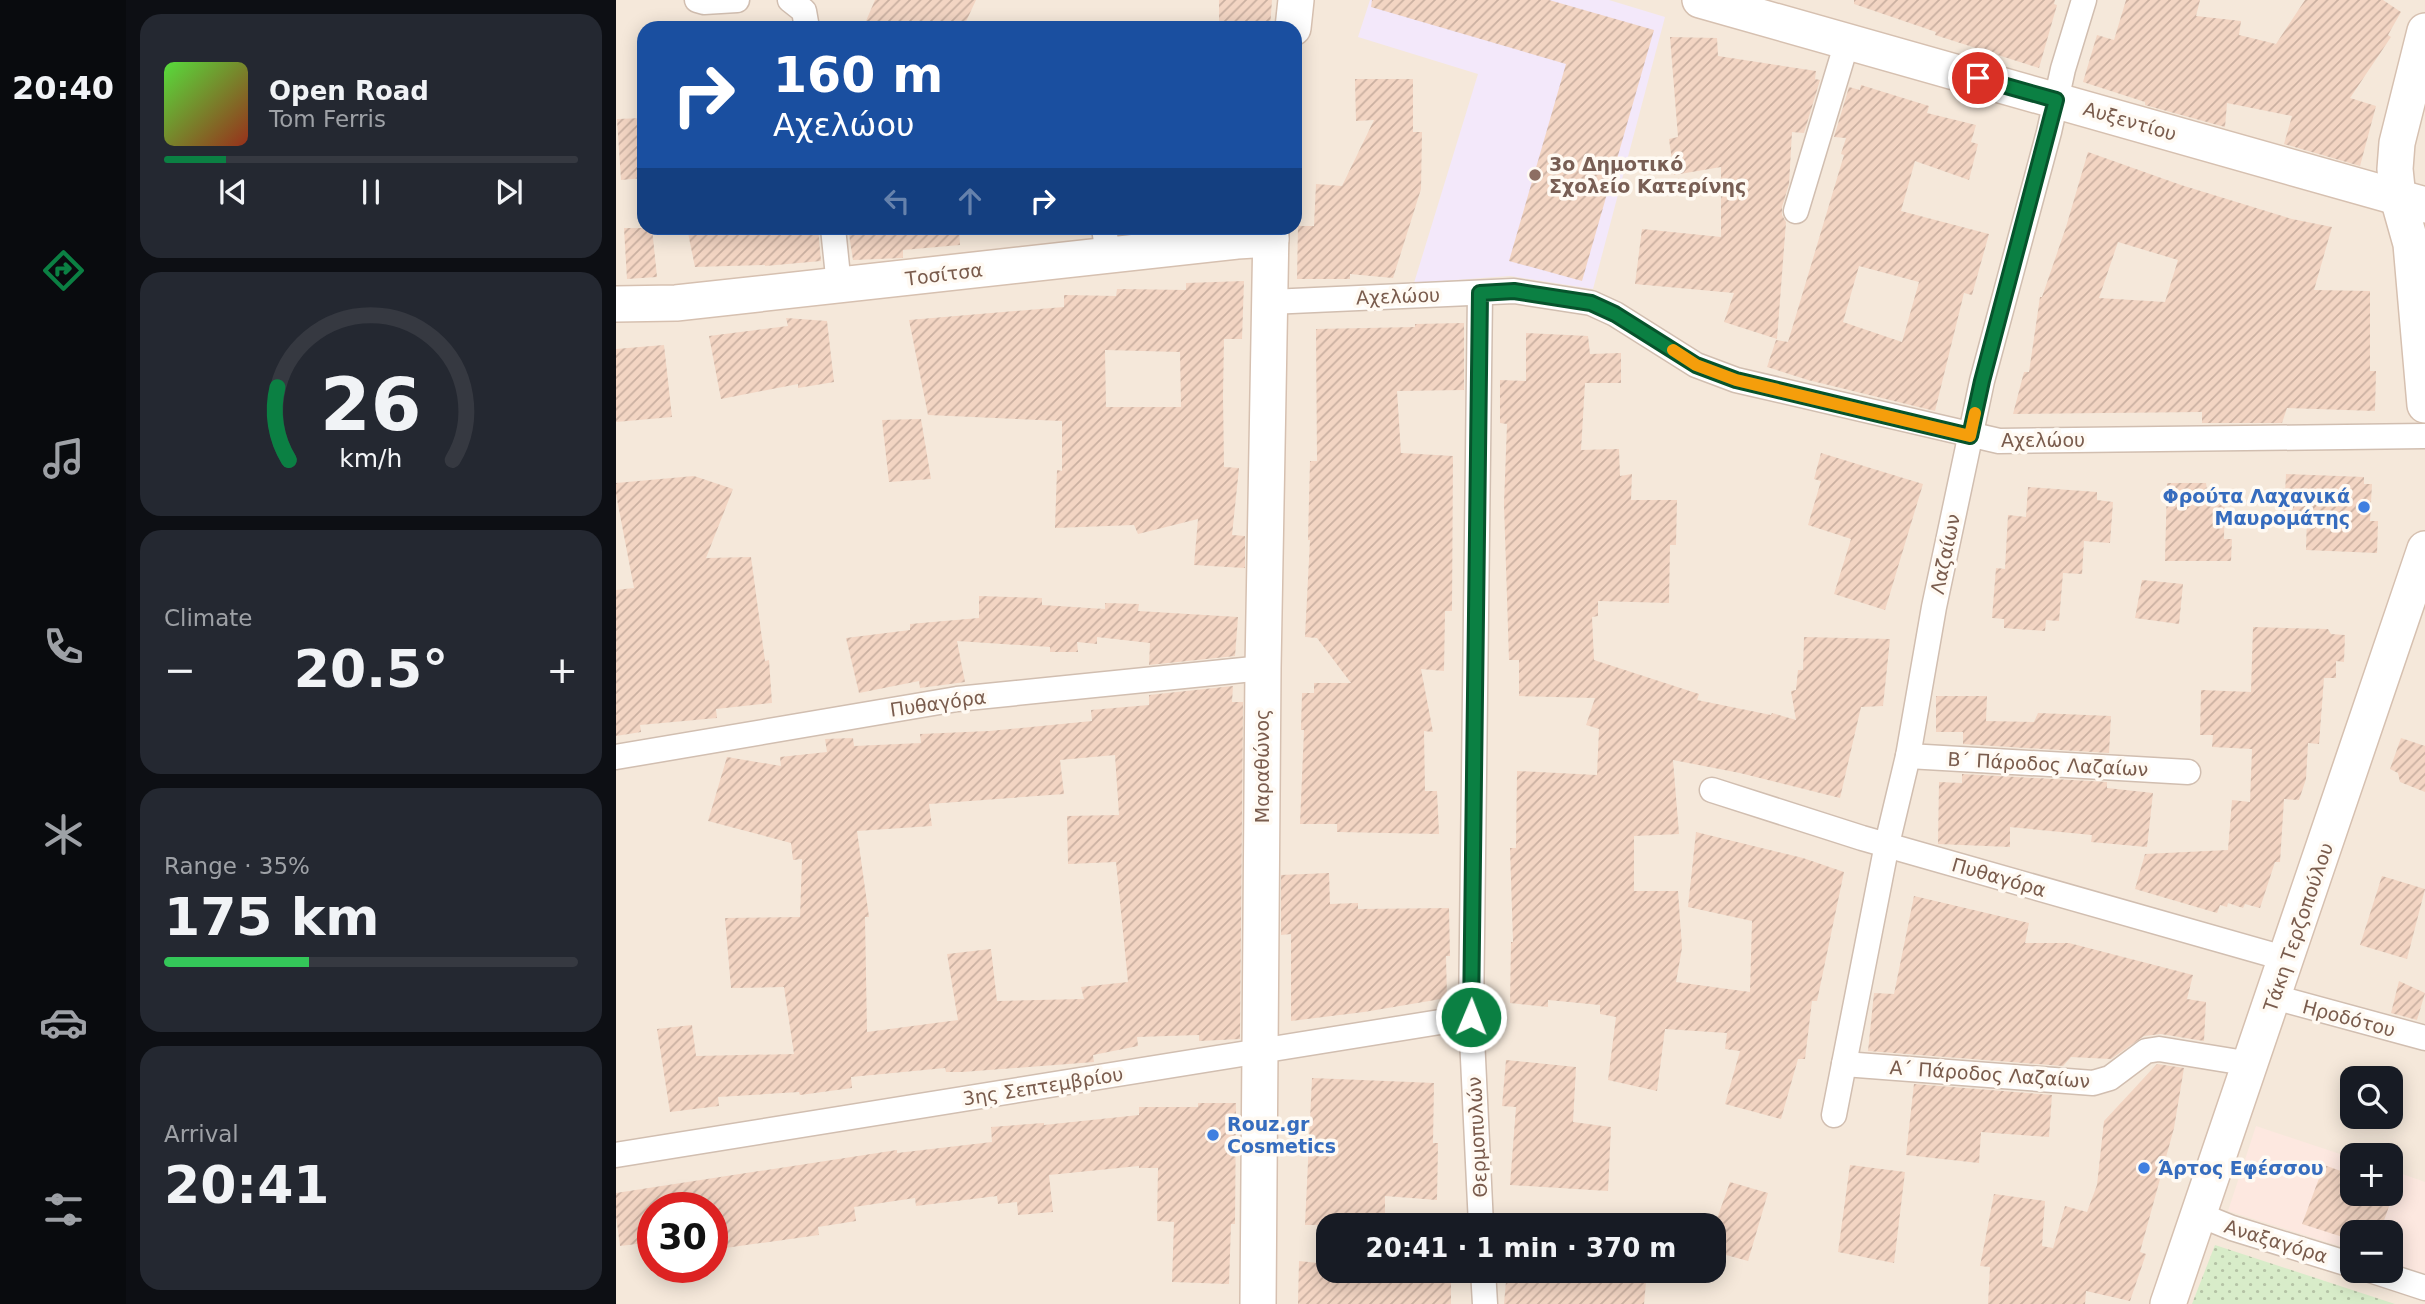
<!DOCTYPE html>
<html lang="en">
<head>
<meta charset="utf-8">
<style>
	:root { --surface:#171b24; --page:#242831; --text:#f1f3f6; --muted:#9ea1a6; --line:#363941; --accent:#0b8043 }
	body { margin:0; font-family:"DejaVu Sans",sans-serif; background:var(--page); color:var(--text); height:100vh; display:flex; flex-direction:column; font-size:26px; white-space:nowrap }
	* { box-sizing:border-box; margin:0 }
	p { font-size:23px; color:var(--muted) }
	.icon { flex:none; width:38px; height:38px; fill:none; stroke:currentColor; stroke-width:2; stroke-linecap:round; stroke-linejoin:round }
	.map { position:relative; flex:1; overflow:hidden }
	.details { display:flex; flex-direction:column; gap:14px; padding:14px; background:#0d0f14; width:490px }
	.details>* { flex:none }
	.banner { position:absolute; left:21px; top:21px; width:665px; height:214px; border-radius:21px; box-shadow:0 4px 18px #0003; background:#1a4fa0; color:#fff; overflow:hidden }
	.fabs { position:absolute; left:1724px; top:1066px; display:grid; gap:14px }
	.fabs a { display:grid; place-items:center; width:63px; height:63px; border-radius:14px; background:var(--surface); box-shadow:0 4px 18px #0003; font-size:35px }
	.speed { position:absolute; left:21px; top:1192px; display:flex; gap:14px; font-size:35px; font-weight:700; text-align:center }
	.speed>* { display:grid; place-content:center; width:91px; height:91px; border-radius:50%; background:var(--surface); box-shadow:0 4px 18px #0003; line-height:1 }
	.speed .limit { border:10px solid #d22; background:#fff; color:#111 }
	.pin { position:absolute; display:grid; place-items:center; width:60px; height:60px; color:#fff; margin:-30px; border:4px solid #fff; border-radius:50%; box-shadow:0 2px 7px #0007 }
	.me { position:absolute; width:77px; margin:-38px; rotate:1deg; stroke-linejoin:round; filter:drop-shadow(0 0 5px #0008) }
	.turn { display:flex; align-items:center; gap:24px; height:147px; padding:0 21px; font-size:32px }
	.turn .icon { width:91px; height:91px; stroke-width:2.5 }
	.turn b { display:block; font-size:49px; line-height:60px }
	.lanes { display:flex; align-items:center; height:66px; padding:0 21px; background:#0003; justify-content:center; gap:35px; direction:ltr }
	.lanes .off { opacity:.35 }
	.big { font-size:52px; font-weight:800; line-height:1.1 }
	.details .card { flex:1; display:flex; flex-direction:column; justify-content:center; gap:10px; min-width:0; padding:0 24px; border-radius:21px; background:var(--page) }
	.details .dial { align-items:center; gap:0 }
	.dial svg { height:182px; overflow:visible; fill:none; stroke:var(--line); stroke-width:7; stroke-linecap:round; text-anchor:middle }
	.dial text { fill:var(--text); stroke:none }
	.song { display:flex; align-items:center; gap:21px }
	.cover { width:84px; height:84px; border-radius:10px; background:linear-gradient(135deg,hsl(110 70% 55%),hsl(10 70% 35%)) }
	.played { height:7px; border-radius:4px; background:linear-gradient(90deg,var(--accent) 15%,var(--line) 15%) }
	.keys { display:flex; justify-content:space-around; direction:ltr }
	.heat { display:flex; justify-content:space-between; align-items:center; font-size:38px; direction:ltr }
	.charge { height:10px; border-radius:5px; background:linear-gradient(90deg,#34c759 35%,var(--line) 0) }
	.trip { position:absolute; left:700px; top:1213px; width:410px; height:70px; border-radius:21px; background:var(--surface); box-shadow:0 4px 18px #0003; font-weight:800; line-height:70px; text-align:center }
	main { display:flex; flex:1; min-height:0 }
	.dock { display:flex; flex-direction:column; width:126px; justify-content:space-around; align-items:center; background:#090b0e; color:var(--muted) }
	.dock .icon { width:49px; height:49px }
	.dock .current { color:var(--accent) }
	.dock b { font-size:32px; color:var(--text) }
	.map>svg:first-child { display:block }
</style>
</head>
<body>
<main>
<nav class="dock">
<b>20:40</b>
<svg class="icon current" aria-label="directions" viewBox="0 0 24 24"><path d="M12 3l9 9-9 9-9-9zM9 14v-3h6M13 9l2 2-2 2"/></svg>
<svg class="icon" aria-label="music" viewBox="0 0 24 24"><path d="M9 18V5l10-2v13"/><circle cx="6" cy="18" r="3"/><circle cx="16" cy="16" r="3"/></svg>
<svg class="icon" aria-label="phone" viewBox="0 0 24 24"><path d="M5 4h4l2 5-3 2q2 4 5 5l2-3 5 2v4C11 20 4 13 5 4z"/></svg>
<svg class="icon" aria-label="climate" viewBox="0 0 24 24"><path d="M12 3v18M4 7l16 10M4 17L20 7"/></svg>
<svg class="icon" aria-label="car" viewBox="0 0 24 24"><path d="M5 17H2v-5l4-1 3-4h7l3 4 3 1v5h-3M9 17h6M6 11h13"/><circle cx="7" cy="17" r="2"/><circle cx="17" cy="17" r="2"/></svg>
<svg class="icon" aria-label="filters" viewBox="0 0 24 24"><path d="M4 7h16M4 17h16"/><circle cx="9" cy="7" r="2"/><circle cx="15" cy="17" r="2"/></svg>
</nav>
<section class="details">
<div class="card">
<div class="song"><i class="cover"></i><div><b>Open Road</b><p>Tom Ferris</p></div></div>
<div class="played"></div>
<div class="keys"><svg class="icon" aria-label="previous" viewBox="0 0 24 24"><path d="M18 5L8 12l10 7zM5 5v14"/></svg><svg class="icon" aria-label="pause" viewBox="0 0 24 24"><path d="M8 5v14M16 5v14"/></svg><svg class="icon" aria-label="next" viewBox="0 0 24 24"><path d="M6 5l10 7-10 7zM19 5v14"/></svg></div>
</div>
<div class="card dial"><svg viewBox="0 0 100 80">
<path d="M14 69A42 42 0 1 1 86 69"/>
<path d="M14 69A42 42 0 0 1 9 37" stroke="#0b8043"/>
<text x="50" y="56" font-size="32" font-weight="700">26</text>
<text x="50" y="72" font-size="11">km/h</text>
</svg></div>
<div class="card"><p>Climate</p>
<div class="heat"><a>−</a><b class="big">20.5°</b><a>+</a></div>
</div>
<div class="card"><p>Range · 35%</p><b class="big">175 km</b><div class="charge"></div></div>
<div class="card"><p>Arrival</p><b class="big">20:41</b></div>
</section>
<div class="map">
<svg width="1809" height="1304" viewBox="0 0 1809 1304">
	<defs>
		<pattern id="park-dots" width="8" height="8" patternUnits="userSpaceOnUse" patternTransform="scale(1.75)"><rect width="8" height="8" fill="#d8ecc9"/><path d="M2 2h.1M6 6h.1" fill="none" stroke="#b4c2a5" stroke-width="1.8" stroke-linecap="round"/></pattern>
		<pattern id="building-hatch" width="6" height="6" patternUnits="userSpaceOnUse" patternTransform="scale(1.75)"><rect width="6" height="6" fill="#f3d5c3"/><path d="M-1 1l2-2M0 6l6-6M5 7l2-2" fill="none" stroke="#cab0a1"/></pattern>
	</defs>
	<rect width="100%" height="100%" fill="#fdf6ec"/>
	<path fill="#f5e8da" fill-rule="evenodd" d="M 0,0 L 1809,0 L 1809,1304 L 0,1304 ZM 28,28 L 679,28 L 679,228 L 28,228 ZM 1736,1078 L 1774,1078 L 1774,1116 L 1736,1116 ZM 1736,1155 L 1774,1155 L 1774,1194 L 1736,1194 ZM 37,1208 L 96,1208 L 96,1267 L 37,1267 ZM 712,1225 L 1097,1225 L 1097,1270 L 712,1270 ZM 1736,1232 L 1774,1232 L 1774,1270 L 1736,1270 Z"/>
	<polygon fill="#fde8e0" points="1640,1126 1736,1158 1736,1194 1774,1194 1775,1170 1809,1182 1809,1274 1775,1263 1774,1232 1736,1232 1736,1250 1612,1211"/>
	<polygon fill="#f3e8fa" points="754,0 993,0 1049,17 977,289 894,276 798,283 862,74 742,37"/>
	<polygon fill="url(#park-dots)" points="1599,1245 1779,1304 1576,1304"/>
	<g fill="url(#building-hatch)" fill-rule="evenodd">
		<polygon points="259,0 360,0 347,28 247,28"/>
		<polygon points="603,0 656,0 654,28 619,28 619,24 603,23"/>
		<polygon points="756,0 933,0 1038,30 966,281 893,261 950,64 755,7"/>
		<polygon points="1238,0 1439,0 1438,4 1441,5 1423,68 1319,35 1320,32 1238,4"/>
		<polygon points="1510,0 1584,0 1580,16 1625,21 1623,35 1660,44 1689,0 1767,0 1785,12 1772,35 1775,37 1734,98 1760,106 1744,166 1668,144 1676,116 1611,103 1609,127 1529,105 1529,102 1467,82 1481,35 1498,40"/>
		<polygon points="1054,37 1101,38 1102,56 1200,71 1199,79 1204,80 1188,133 1176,132 1173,184 1166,207 1166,215 1170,222 1161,339 1108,322 1118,293 1019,284 1026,229 1105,237 1105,167 1058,175 1053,139 1062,137"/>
		<polygon points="739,79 797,79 797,132 806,132 805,189 777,278 734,274 734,279 681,279 682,226 698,226 700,184 726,186 758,120 740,121"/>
		<path d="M 1245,85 L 1313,106 L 1311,113 L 1360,125 L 1355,142 L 1362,144 L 1353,180 L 1299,161 L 1285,211 L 1373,234 L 1356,295 L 1348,293 L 1319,411 L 1192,380 L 1151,367 L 1160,340 L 1172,342 L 1228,155 L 1225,154 L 1230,138 L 1218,137 L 1233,87 L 1244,90 ZM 1243,266 L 1303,282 L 1286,342 L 1227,322 Z"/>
		<polygon points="28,118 28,178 5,180 1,119"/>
		<path d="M 1472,152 L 1565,185 L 1676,219 L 1716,227 L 1698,290 L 1754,291 L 1754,371 L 1760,371 L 1759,411 L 1671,408 L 1666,423 L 1586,423 L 1586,412 L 1397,414 L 1408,372 L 1413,372 L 1424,297 L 1426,297 L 1450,227 ZM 1502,242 L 1562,260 L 1549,302 L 1483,298 Z"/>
		<polygon points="8,228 36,228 41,277 11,279"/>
		<polygon points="71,228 202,228 205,261 149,266 149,265 79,267"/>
		<polygon points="232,228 343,228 344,245 287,250 287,258 237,260"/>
		<path d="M 628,281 L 626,339 L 608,339 L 607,396 L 608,467 L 623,468 L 616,535 L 629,536 L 629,568 L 578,565 L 582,519 L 522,534 L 518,525 L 439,528 L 441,470 L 446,471 L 446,421 L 312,415 L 293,320 L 448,307 L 448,295 L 500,296 L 501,289 L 570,290 L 570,283 ZM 489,350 L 564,352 L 565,407 L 490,407 Z"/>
		<polygon points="170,318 211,321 218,382 182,388 182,384 105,399 93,336 172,326"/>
		<polygon points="848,323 848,390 781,391 785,453 837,456 836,611 829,611 828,671 805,669 817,732 808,731 809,791 821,791 823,834 721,832 721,824 684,824 688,730 685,730 686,693 698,693 698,683 735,683 701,638 689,637 694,540 692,540 694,461 701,461 700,329 799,327 799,324"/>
		<polygon points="910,333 972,336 974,354 1005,353 1005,383 969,383 965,450 1003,449 1004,476 1016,474 1015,500 1061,500 1060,545 1054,545 1053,603 982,601 982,616 976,617 978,660 1083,694 1081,700 1155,715 1156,713 1180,720 1175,691 1180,690 1182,670 1187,670 1188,637 1274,639 1267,706 1245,707 1224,798 1124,773 1057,760 1063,834 1018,836 1018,891 1062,891 1066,948 1060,982 1134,992 1136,921 1072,907 1080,832 1187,858 1228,872 1201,1001 1196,1001 1189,1059 1182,1059 1165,1119 1109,1104 1124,1051 1109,1049 1111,1033 1049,1029 1041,1091 992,1080 1000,1017 984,1014 984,1005 932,1000 932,1007 894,1003 895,942 897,942 894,848 900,848 901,771 981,775 983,729 970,725 979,698 903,696 903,660 893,660 888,504 891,424 884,423 884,380 910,381"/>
		<polygon points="48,345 56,417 0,422 0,349"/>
		<polygon points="305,419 315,479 273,482 266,420"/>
		<polygon points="1205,453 1307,484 1269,610 1218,594 1235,539 1192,525 1205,481 1198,479"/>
		<polygon points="1670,474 1748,477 1748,484 1756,484 1754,521 1762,521 1761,553 1690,550 1691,514 1668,514"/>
		<polygon points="78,476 117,489 90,558 135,557 149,661 153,660 156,703 100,709 101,718 24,725 25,732 0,736 0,590 18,588 0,494 0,483"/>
		<polygon points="1551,483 1590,483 1591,490 1609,490 1608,539 1616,539 1615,561 1549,561"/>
		<polygon points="1412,487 1481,492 1481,500 1497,502 1494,543 1468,541 1466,574 1447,573 1443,621 1430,620 1429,631 1388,628 1388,619 1376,618 1380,568 1389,569 1392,515 1410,517"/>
		<polygon points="1526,580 1567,584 1563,624 1519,618"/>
		<polygon points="363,596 426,598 426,605 489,609 489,603 523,604 522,611 622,617 619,656 533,665 534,643 481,637 481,644 461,642 462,652 434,652 434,647 341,641 349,682 304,688 303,681 243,693 230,638 294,630 294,624 363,618"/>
		<polygon points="1637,627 1712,629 1715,634 1729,635 1728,662 1720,661 1720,678 1708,678 1703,744 1692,743 1690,779 1683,800 1668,799 1664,862 1659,862 1644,908 1629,904 1627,908 1612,903 1611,907 1604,905 1601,913 1519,889 1529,854 1612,850 1616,800 1634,802 1636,749 1596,747 1597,735 1584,735 1585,690 1635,692"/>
		<path d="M 617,686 L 616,702 L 627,702 L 624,1039 L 583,1041 L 583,1035 L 521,1037 L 522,1046 L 477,1055 L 478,1062 L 346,1072 L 330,1072 L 329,1068 L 235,1077 L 236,1088 L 184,1095 L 183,1092 L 102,1097 L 103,1106 L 54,1112 L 41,1029 L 76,1025 L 80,1056 L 178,1054 L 168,987 L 115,988 L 109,918 L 184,917 L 186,859 L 177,860 L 175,843 L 92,821 L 111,757 L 165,766 L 164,757 L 211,752 L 209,739 L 237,738 L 238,746 L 305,743 L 304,734 L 373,731 L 476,721 L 475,710 L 533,705 L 533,695 ZM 499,755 L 503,815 L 451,816 L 452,864 L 500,862 L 512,982 L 465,987 L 468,999 L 381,1001 L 375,949 L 331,954 L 342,1020 L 251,1032 L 249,917 L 253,917 L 241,831 L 316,826 L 313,804 L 448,794 L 444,760 Z"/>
		<polygon points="1320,696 1371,696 1370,721 1418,722 1422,713 1495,716 1493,753 1347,744 1347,732 1320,732"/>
		<polygon points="1785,738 1809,746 1809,792 1784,782 1782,773 1774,769"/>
		<polygon points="1346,774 1491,782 1491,788 1537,793 1531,847 1475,842 1476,835 1394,827 1394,847 1322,844 1323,782 1346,783"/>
		<polygon points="713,873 714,904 742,903 742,909 833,908 834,956 830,956 831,998 748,1012 675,1021 675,934 665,935 665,875"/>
		<polygon points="1766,876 1809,889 1791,959 1744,945"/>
		<polygon points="1298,896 1413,923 1409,943 1453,943 1577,975 1571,999 1590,1002 1588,1041 1545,1034 1528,1036 1495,1059 1455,1057 1447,1066 1252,1051 1258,993 1278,994"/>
		<polygon points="1783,981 1809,993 1801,1020 1775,1013"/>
		<polygon points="890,1060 960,1067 957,1122 995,1127 992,1191 894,1185 900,1107 886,1106"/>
		<polygon points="1541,1064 1568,1068 1558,1128 1524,1252 1530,1254 1514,1301 1470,1291 1469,1304 1372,1304 1374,1267 1364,1266 1378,1194 1429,1201 1426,1246 1437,1248 1449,1206 1471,1212 1481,1185 1488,1121"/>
		<polygon points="696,1078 818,1083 817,1143 822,1143 821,1200 769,1196 769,1225 689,1225"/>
		<polygon points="1298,1084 1436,1095 1433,1137 1365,1132 1363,1163 1290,1155"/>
		<polygon points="582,1103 620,1103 619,1224 615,1224 613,1284 556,1282 558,1222 541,1221 542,1168 523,1168 523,1166 433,1175 437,1212 402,1215 401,1202 382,1204 381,1196 300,1206 299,1198 238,1207 240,1221 202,1227 203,1235 102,1249 96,1208 37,1208 37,1242 4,1246 0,1216 0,1193 281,1150 281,1153 376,1142 375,1127 428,1123 428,1125 523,1115 523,1107 582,1107"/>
		<polygon points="1234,1165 1289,1172 1278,1263 1222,1252"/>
		<polygon points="1708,1165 1736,1175 1736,1194 1774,1194 1774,1188 1779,1189 1764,1232 1736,1232 1736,1240 1686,1224"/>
		<polygon points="1114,1182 1152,1193 1132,1261 1103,1253 1103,1236 1097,1230"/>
		<polygon points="683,1261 712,1264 712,1270 797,1270 835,1275 835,1304 682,1304"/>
		<polygon points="891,1270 959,1270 959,1277 1030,1282 1028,1304 888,1304"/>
	</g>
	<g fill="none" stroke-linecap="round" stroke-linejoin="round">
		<g stroke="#d1beb0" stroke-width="27">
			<g id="street">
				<polyline points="81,0 88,2 121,0"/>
				<polyline points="174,0 188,11 191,28"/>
				<polyline points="1180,211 1231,42"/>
				<polyline points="217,228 223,286"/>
				<polyline points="488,228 492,255"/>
				<polyline points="864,293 855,1017 865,1225"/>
				<polyline points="652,302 898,291 975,303 999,314 1080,365 1120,380 1383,441 1809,436"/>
				<polyline points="1292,756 1572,772"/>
				<polyline points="0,757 341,699 647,668"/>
				<polyline points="1096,790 1246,838 1671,959"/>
				<polyline points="1658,997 1809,1038"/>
				<polyline points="1228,1064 1477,1083 1494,1078 1530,1051 1543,1049 1635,1064"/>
				<polyline points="1218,1115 1271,844 1292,756 1318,607 1366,381 1433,132 1447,69 1468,0"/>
				<polyline points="0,1155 855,1017"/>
				<polyline points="1584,1215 1616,1228 1736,1265"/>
				<polyline points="867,1270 869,1304"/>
				<polyline points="1754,1270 1809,1288"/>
			</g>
		</g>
		<g stroke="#d6c0b0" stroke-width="38">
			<g id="secondary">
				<polyline points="1084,0 1809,205"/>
				<polyline points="677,28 680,0"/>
				<polyline points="1809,31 1781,143 1779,169 1782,198 1795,244 1809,405"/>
				<polyline points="0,304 60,303 621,241 655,239"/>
				<polyline points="642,1304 647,668 655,228"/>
				<polyline points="1552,1304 1809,549"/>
			</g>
		</g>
		<use href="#street" stroke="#fff" stroke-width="24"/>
		<use href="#secondary" stroke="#fff" stroke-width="35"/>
	</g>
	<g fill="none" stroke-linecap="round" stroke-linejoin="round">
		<g stroke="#07532c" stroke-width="18">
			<polyline id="route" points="855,1017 864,293 898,291 975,303 999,314 1080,365 1120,380 1354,436 1366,381 1440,100 1362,78"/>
		</g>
		<use href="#route" stroke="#0b8043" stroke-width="12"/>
		<polyline stroke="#f59e0b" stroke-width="12" points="1057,350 1080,365 1120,380 1354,436 1359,413"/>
	</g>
	<circle fill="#8d6e63" stroke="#fffaf3" stroke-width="2.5" cx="919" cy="175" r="7"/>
	<g fill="#3f7fe0" stroke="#fffaf3" stroke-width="2.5">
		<circle cx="1748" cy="507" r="7"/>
		<circle cx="597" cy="1135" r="7"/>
		<circle cx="1528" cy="1168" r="7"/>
	</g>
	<g text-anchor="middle" stroke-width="7" stroke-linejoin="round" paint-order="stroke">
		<g font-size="19" fill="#7a5c4d" stroke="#fffaf3">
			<text transform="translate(1514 121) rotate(16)" y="7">Αυξεντίου</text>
			<text transform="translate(328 274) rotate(-7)" y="7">Τοσίτσα</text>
			<text transform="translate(782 296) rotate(-2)" y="7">Αχελώου</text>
			<text x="1427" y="447">Αχελώου</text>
			<text transform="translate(1329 554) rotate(-78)" y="7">Λαζαίων</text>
			<text transform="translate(322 703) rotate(-8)" y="7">Πυθαγόρα</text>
			<text transform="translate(1432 764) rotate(3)" y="7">Β΄ Πάροδος Λαζαίων</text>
			<text transform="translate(646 766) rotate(-90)" y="7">Μαραθώνος</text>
			<text transform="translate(1383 877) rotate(16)" y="7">Πυθαγόρα</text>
			<text transform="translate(1682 927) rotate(-71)" y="7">Τάκη Τερζοπούλου</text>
			<text transform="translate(1733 1018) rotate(15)" y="7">Ηροδότου</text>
			<text transform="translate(1374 1074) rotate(4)" y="7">Α΄ Πάροδος Λαζαίων</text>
			<text transform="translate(427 1086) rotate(-9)" y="7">3ης Σεπτεμβρίου</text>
			<text transform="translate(861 1137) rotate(-93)" y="7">Θερμοπυλών</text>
			<text transform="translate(1660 1241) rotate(17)" y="7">Αναξαγόρα</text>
		</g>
		<g font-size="19" font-weight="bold" fill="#785e54" stroke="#fffaf3" text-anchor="start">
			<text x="933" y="171">3ο Δημοτικό<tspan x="933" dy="22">Σχολείο Κατερίνης</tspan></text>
		</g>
		<g font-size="19" font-weight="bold" fill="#366cbe" stroke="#fffaf3" text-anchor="start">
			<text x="1734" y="503" text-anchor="end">Φρούτα Λαχανικά<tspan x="1734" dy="22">Μαυρομάτης</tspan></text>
			<text x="611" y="1131">Rouz.gr<tspan x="611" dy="22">Cosmetics</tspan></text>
			<text x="1542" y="1175">Άρτος Εφέσσου</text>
		</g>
	</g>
</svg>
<div class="fabs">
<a><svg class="icon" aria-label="search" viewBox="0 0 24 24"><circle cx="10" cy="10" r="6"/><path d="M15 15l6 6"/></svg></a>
<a>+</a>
<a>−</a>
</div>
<div class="speed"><div class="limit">30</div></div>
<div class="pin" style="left:1362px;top:78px;background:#d93025"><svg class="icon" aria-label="arrive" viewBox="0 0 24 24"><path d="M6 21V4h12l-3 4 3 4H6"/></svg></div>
<svg class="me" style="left:855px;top:1017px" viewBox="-20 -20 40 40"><circle r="17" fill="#0b8043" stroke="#fff" stroke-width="3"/><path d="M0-11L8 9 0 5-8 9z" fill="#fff"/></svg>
<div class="trip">20:41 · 1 min · 370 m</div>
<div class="banner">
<div class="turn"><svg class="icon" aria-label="right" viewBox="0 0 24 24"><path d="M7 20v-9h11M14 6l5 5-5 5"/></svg><div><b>160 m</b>Αχελώου</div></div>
<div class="lanes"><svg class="icon off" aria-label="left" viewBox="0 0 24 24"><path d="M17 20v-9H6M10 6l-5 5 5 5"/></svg><svg class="icon off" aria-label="ahead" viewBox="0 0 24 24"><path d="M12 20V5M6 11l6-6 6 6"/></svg><svg class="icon" aria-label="right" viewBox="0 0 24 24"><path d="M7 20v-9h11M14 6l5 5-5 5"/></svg></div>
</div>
</div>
</main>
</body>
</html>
